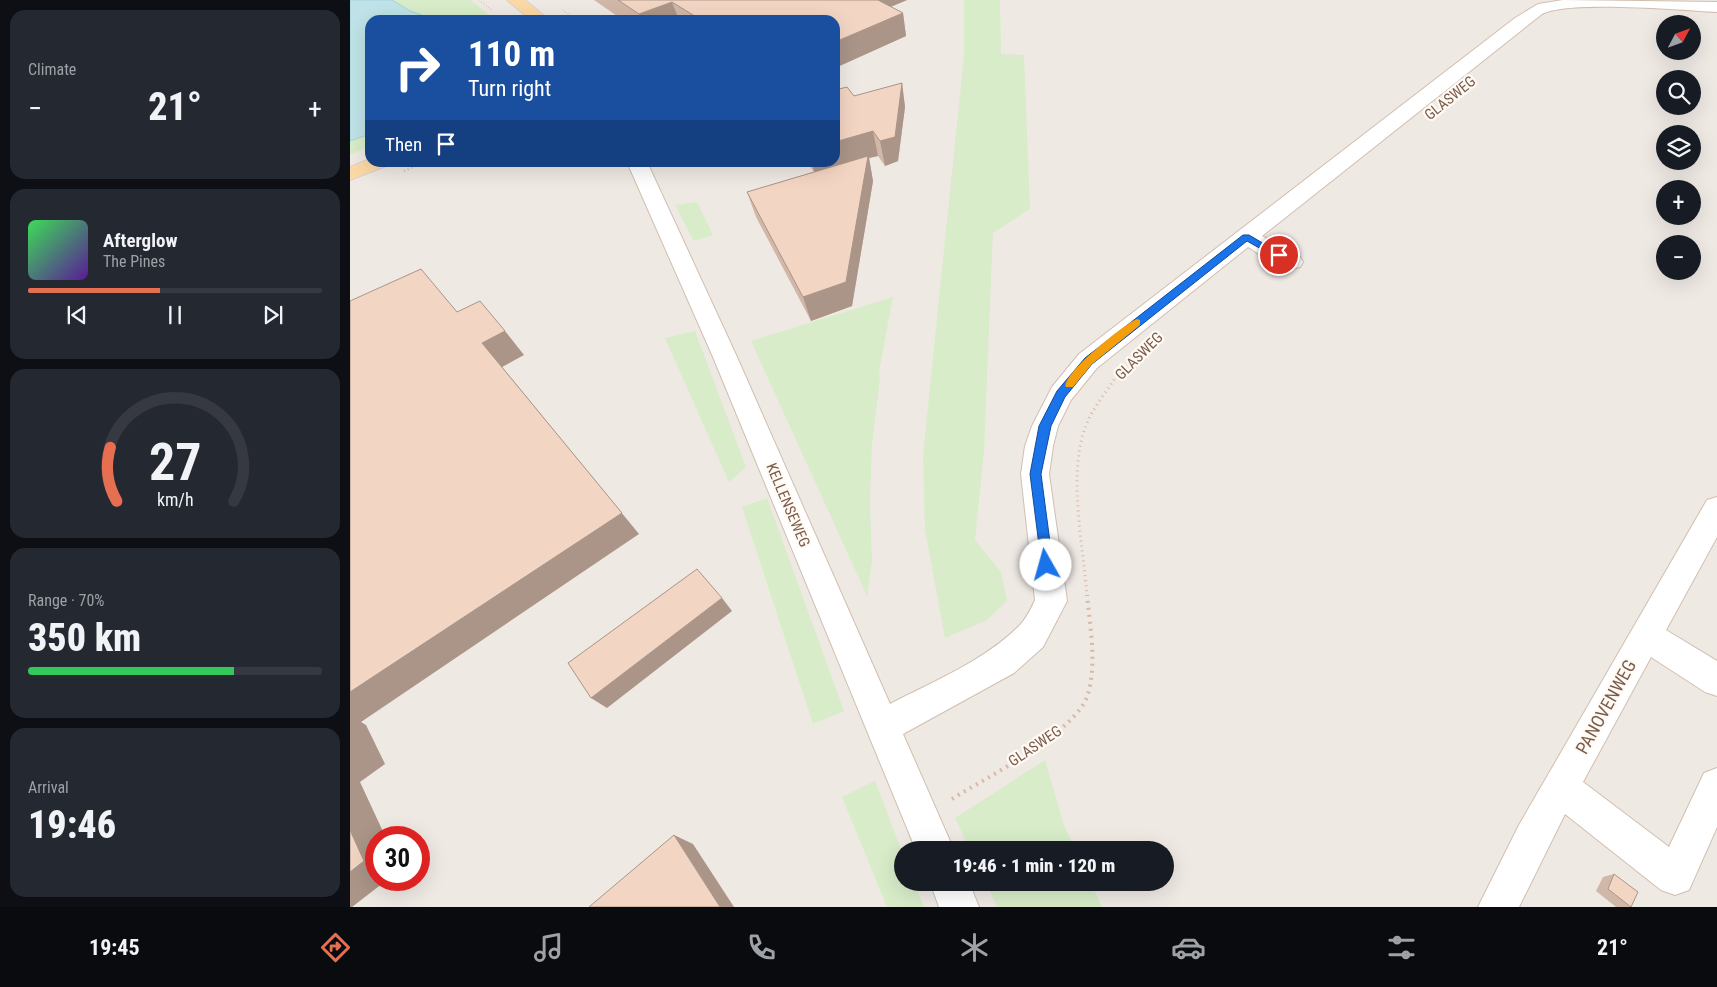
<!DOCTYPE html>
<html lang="en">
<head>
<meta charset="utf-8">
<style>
	:root { --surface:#171b24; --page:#242831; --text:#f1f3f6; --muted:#9ea1a6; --line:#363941; --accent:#e76f51 }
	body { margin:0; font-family:"Roboto Condensed",sans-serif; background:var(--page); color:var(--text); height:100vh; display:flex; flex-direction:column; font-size:19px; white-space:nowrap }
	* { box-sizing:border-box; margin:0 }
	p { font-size:16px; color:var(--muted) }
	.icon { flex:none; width:28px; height:28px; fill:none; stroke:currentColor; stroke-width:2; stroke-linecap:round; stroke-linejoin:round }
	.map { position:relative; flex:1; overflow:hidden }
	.panel { display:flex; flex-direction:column; gap:10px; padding:10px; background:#0d0f14; width:350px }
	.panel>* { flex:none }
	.hud { position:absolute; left:15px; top:15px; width:475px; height:152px; border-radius:15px; box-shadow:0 5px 20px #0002; background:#1a4fa0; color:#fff; overflow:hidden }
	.needle { width:32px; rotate:49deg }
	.controls { position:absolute; left:1306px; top:15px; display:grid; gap:10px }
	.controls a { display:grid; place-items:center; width:45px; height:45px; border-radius:50%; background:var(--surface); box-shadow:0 5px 20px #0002; font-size:25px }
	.speed { position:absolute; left:15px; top:826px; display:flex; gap:10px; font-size:25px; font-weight:700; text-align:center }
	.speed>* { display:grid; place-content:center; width:65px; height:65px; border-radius:50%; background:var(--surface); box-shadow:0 5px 20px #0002; line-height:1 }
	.speed .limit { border:8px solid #d22; background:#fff; color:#111 }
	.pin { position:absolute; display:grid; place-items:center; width:42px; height:42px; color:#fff; margin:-21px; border:2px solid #fff; border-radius:50%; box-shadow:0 1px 5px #0007 }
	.me { position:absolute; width:55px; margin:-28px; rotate:353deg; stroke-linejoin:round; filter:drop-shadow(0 0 4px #0008) }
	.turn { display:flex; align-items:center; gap:18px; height:105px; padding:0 20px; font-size:22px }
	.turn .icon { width:65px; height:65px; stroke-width:2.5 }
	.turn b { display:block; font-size:35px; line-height:42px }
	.then { display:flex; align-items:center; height:48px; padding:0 20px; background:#0003; gap:10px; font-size:19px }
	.big { font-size:38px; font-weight:800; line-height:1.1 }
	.panel .widget { flex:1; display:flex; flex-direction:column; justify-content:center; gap:8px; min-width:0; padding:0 18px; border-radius:15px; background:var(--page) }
	.panel .dial { align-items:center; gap:0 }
	.dial svg { height:130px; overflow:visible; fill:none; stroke:var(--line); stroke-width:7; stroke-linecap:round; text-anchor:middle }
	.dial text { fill:var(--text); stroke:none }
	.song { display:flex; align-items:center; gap:15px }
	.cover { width:60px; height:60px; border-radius:8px; background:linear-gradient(135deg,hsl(130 70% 55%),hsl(270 70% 35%)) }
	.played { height:5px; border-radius:2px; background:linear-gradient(90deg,var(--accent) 45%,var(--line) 45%) }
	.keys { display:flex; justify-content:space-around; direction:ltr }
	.heat { display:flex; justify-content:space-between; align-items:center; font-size:28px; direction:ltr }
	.charge { height:8px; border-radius:4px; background:linear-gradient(90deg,#34c759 70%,var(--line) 0) }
	.trip { position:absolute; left:544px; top:841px; width:280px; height:50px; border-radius:25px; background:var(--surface); box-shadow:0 5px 20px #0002; font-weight:800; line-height:50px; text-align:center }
	.menu { display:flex; height:80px; justify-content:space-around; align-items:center; background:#090b0e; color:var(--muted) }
	.menu .icon { width:35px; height:35px }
	.menu .on { color:var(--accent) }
	.menu b { font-size:22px; color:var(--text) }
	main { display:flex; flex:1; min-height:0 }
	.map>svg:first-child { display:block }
</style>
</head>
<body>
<main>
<section class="panel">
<div class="widget"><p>Climate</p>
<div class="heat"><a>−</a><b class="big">21°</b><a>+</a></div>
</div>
<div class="widget">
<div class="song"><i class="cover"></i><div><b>Afterglow</b><p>The Pines</p></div></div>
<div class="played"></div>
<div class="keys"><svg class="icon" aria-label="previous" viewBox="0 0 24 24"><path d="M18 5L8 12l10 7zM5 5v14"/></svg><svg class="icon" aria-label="pause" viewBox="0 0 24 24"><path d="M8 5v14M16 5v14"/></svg><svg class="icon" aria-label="next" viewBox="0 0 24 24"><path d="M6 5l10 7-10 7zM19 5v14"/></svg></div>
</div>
<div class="widget dial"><svg viewBox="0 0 100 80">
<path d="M14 69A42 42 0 1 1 86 69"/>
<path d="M14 69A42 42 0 0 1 10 36" stroke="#e76f51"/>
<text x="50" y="56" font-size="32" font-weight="700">27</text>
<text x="50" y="72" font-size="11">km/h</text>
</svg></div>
<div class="widget"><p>Range · 70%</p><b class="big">350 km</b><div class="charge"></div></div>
<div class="widget"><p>Arrival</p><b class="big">19:46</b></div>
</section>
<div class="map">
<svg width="1367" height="907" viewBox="0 0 1367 907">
	<rect width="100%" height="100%" fill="#fdf6ec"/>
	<path fill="#efe9e4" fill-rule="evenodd" d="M 0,0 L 1367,0 L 1367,907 L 0,907 ZM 20,20 L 485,20 L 485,162 L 20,162 ZM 1315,24 L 1342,24 L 1342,51 L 1315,51 ZM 1315,79 L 1342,79 L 1342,106 L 1315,106 ZM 1315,134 L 1342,134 L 1342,161 L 1315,161 ZM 1315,189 L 1342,189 L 1342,216 L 1315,216 ZM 1315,244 L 1342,244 L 1342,271 L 1315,271 ZM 26,838 L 69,838 L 69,880 L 26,880 ZM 552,850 L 815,850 L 815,882 L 552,882 Z"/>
	<g fill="#d8ecc9">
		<path d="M 42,0 L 121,0 L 145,20 C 110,20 71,25 42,0 Z"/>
		<polygon points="614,0 650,0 651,54 674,55 680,209 643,233 634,452 625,540 651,572 657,601 637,620 595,638 575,530 573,455 614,55"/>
		<polygon points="20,134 20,147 0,154 0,141"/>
		<polygon points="347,202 363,235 344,241 325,205"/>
		<polygon points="543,297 529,372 530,378 522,445 520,502 522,561 517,596 401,341"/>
		<polygon points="345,331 396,467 379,482 315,338"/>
		<polygon points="417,498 494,711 463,724 392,507"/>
		<polygon points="695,760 714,825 725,850 620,850 605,818"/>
		<polygon points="525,781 552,852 552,882 564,883 574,907 537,907 492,797"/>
		<polygon points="636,883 741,883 752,907 647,907"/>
	</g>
	<polygon fill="#bfe3e8" stroke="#a5d3da" points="0,0 42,0 60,11 86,20 20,20 20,134 0,141"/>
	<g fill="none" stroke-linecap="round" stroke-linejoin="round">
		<g stroke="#d1beb0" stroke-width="2">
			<g id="minor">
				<path d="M 1213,0 L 1367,2 L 1367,12 C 1332,10 1218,0 1192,14 L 912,236 L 950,257 L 953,262 L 950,267 C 932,272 913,256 898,247 L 747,368 L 721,400 L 708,426 L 703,446 L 699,474 L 717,601 L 693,647 L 664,673 L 553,734 L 604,850 L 566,850 L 363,357 L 277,162 L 297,162 L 387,357 L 540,704 C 584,681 634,661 669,626 C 676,619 681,609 685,600 L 671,474 L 675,446 L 682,426 L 702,387 L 729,354 L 1165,18 L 1188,4 Z"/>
				<polygon points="1367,497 1367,537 1316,630 1367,661 1367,696 1355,692 1301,657 1233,782 1319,847 1354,773 1367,768 1367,827 1339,890 1325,895 1311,890 1215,814 1169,907 1128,907 1169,825 1357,500"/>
				<polygon points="580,882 619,882 629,907 589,907"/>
			</g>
		</g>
		<g stroke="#dad1cd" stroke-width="2">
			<g id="major">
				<polygon points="157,0 175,0 199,20 181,20"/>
				<polygon points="20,159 20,162 39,162 36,166 0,180 0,167"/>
			</g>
		</g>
		<g stroke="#d9b8a5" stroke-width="2" stroke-dasharray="0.5 2.5" stroke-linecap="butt">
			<polyline points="129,0 142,10"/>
			<polyline points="213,10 226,20"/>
		</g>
		<polyline stroke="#d9b8a5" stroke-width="2.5" stroke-dasharray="1 3" stroke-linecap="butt" points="54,171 75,162"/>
		<path stroke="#d9b8a5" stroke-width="3" stroke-dasharray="1 4" stroke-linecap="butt" d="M 737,596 C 733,546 718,475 735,428 C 741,410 755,394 765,378"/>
		<path stroke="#d9b8a5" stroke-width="4" stroke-dasharray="2 5" stroke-linecap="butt" d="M 602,799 C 637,777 727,732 738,694 C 747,662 740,627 737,595"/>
		<use href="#minor" fill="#fff" fill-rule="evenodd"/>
		<use href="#major" fill="#fbd9a5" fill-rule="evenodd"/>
	</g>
	<g fill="#d1b7a8">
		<polygon points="244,0 557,0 541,7 553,13 556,36 485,68 485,20 273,20"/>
		<polygon points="552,83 555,107 548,161 535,166 528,156 519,158 523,181 502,306 461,321 406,217 397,192 464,172 457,162 485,162 504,96"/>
		<polygon points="1264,874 1281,907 1266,907 1246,891 1253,877"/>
	</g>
	<g fill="#aa9588">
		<polygon points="515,0 557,0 518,16"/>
		<polygon points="322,2 329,20 291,20 289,14"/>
		<polygon points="553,13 556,36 485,68 485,42"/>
		<polygon points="371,16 372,20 359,20"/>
		<polygon points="552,83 555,107 548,161 535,166 530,141"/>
		<polygon points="523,131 528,156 519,158 523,181 502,306 461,321 453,297 465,175 462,162 485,162 485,142"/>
		<polygon points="155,331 174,355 152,367 289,534 11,722 16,725 35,764 10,782 36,838 26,838 26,880 37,880 2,907 0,907 0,692 132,343"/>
		<polygon points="372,598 382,611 257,708 241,698"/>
		<polygon points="324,835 343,844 384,907 370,907"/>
	</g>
	<g fill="#f3d5c3" stroke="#aa9588">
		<polygon points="268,0 528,0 553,13 485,42 485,20 378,20 371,16 359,20 351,20 322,2 289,14"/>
		<polygon points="552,83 545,137 530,141 523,131 485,142 485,90 497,87 504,96"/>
		<polygon points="518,156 496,282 453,297 397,192"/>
		<polygon points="71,269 107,312 130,301 155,331 132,343 272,513 0,692 0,301"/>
		<polygon points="347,569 372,598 241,698 218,663"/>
		<polygon points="0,830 14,861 0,872"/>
		<polygon points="324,835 370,907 239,907"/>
		<polygon points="1264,874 1288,892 1281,907 1258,889"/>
	</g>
	<polygon fill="#1a73e8" stroke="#114b97" points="893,235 899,235 933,255 925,257 897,241 742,364 715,397 701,426 691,474 703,565 696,571 692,569 680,474 689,426 707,391 735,358"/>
	<path fill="#f59e0b" d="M 787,319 L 790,320 L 790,325 L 742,364 L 723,387 L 716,387 C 711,375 774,324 787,319 Z"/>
	<g text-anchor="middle" stroke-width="4.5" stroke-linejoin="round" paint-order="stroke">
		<g font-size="15" fill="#7a5c4d" stroke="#fffaf3">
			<text transform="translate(1100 98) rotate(-39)" y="5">GLASWEG</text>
			<text transform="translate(789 356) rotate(-45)" y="5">GLASWEG</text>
			<text transform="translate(438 505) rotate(67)" y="5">KELLENSEWEG</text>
			<text transform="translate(685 746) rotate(-34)" y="5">GLASWEG</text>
		</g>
		<g font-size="18" fill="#7a5c4d" stroke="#fffaf3">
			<text transform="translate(1256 707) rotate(-61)" y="6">PANOVENWEG</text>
		</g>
	</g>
</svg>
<div class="controls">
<a><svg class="needle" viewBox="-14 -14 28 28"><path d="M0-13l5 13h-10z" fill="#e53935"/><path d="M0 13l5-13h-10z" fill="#9ea1a6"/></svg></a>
<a><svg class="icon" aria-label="search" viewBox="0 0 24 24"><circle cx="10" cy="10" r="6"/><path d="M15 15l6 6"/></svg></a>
<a><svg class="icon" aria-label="layers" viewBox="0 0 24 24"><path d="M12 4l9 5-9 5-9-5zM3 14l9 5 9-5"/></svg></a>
<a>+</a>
<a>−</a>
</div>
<div class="speed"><div class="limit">30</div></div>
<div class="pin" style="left:929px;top:255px;background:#d93025"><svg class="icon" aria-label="arrive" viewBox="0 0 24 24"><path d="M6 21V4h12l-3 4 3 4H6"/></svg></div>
<svg class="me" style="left:696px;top:565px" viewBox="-20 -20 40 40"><circle r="19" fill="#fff"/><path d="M0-13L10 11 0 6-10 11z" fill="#1a73e8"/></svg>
<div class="trip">19:46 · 1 min · 120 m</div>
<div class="hud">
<div class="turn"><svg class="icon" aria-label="right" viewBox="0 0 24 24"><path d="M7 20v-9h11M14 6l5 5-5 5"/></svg><div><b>110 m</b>Turn right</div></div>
<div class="then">Then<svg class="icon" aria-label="arrive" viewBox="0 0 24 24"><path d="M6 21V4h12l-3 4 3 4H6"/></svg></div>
</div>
</div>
</main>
<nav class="menu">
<b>19:45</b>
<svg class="icon on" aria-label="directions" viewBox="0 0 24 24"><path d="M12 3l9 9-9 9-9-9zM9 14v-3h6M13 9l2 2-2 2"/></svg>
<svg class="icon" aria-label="music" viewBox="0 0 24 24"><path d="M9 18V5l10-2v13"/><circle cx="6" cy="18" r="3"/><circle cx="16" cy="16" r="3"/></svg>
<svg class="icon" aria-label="phone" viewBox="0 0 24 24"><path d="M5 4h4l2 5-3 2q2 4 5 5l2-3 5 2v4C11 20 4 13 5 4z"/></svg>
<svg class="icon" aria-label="climate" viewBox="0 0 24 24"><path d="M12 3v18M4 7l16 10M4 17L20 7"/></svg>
<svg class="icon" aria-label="car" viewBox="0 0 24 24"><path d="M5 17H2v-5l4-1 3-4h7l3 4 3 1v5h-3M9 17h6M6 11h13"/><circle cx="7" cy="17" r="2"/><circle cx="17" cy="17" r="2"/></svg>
<svg class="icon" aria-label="filters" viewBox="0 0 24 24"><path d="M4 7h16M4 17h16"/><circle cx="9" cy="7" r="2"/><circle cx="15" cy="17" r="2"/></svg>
<b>21°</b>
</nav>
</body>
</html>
